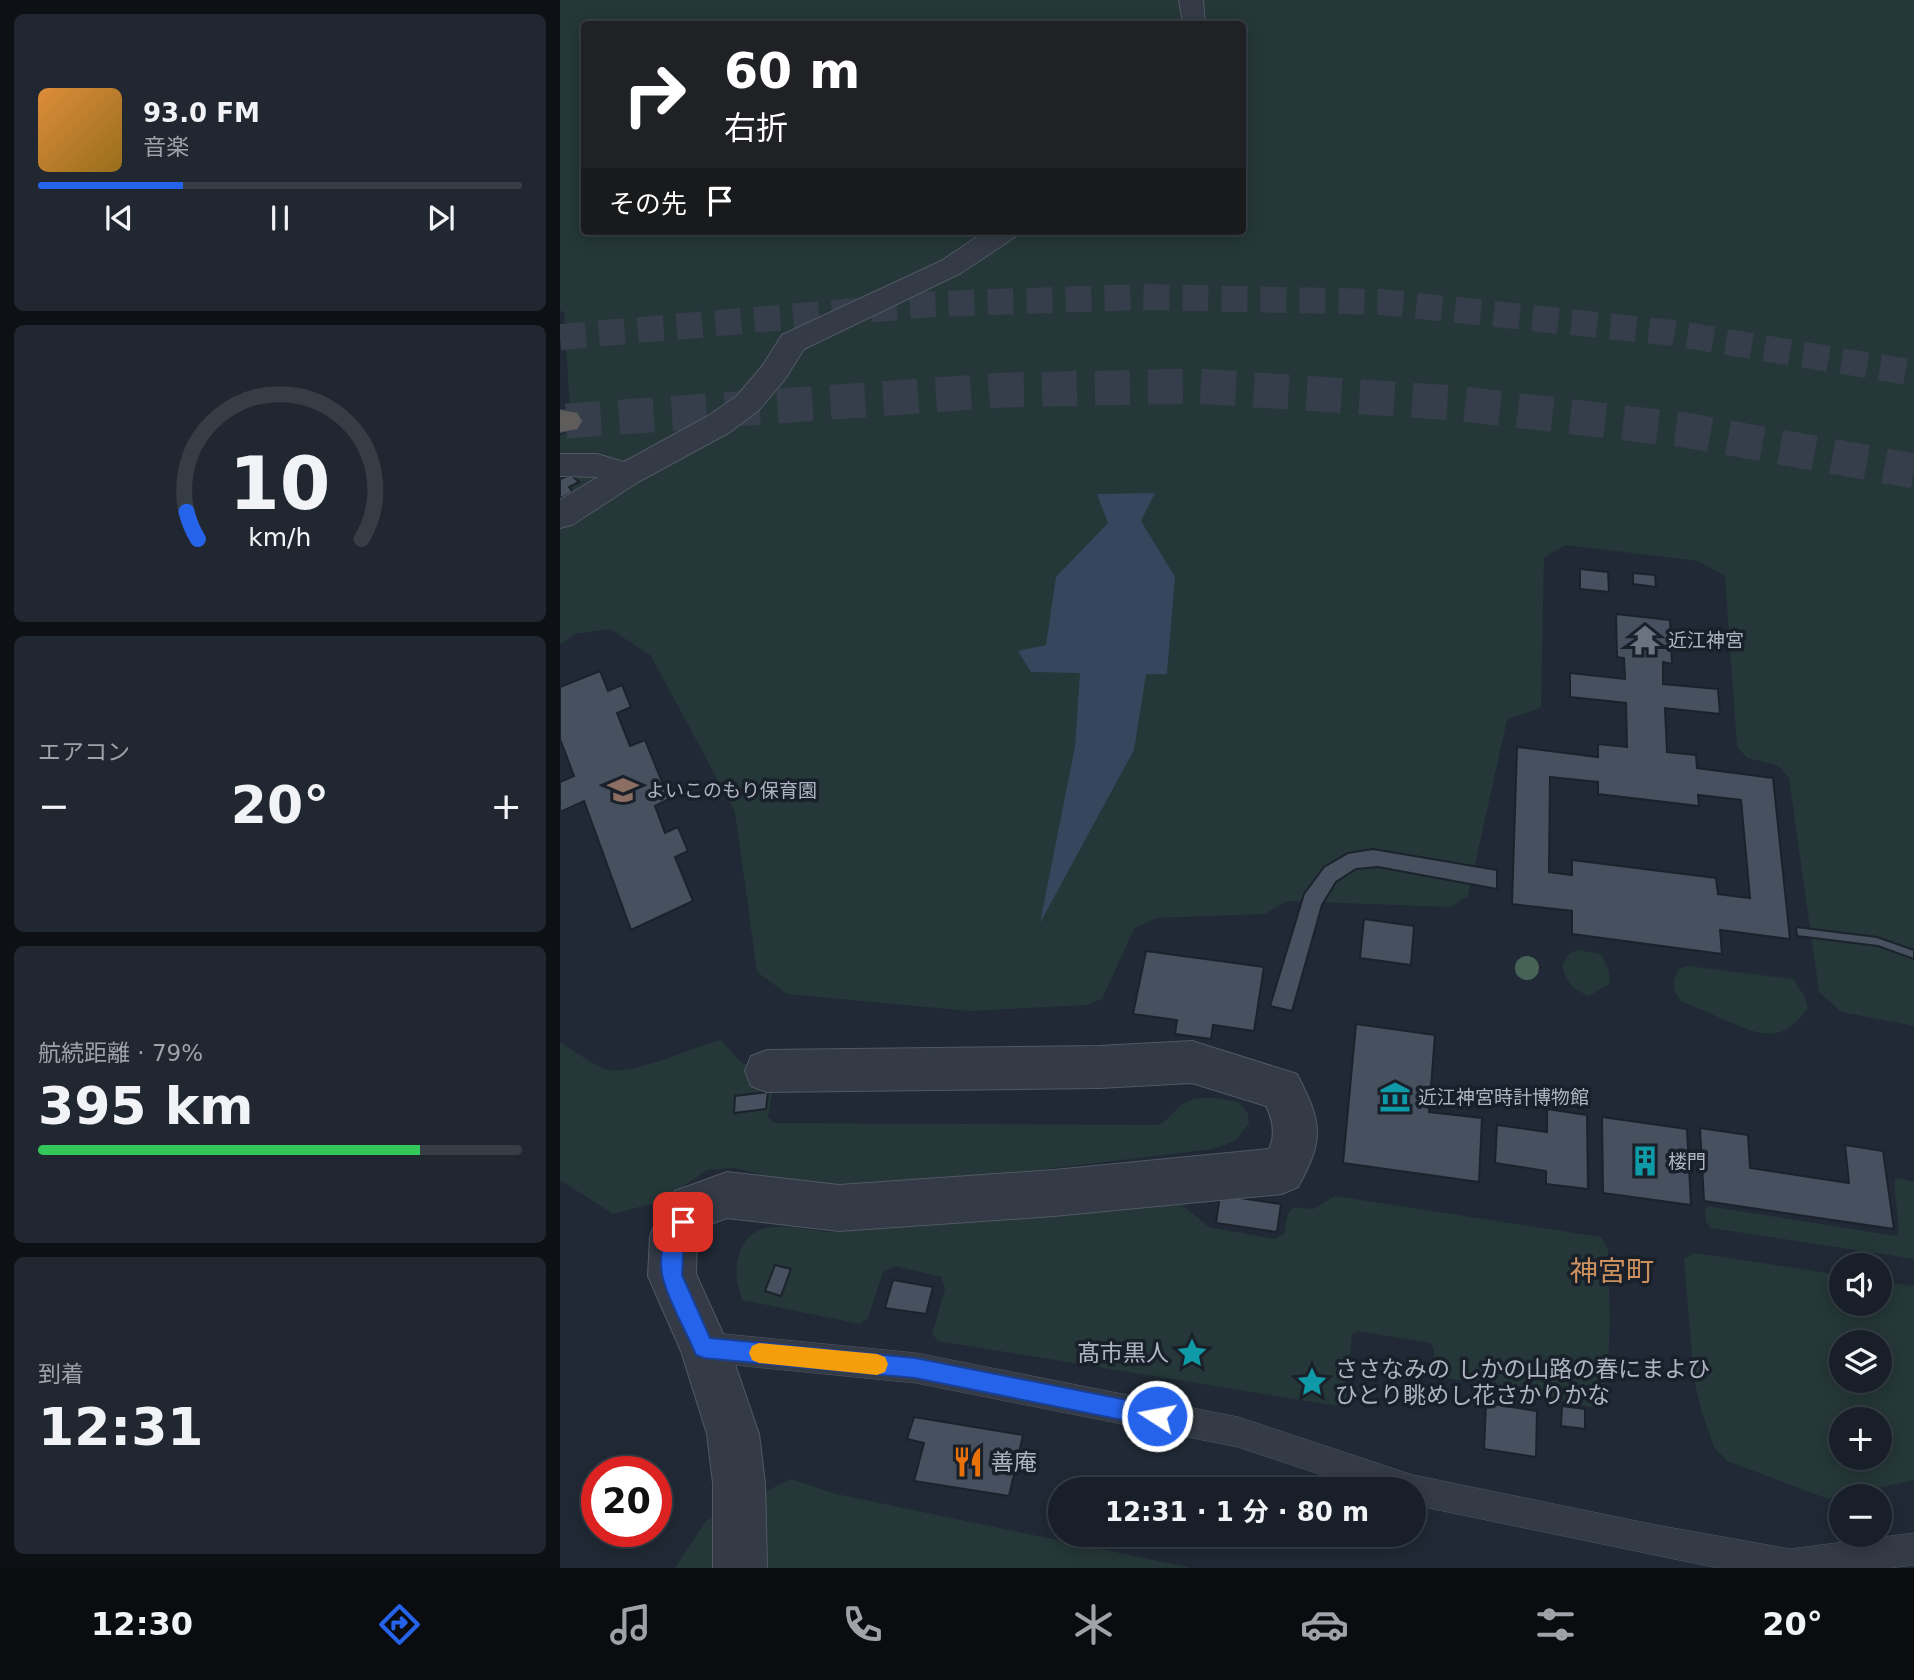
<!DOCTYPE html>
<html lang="ja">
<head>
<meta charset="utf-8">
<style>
	:root { --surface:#181f28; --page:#212730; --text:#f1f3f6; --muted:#9fa2a8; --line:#363d45; --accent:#2563eb }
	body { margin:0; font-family:"DejaVu Sans","Noto Sans JP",sans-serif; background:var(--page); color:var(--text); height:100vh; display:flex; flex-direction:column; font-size:26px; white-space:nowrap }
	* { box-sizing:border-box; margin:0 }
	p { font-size:23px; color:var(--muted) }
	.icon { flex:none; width:38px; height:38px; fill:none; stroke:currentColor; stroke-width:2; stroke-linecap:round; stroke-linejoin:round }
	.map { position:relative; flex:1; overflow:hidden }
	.sheet { display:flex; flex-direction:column; gap:14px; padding:14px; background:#0d1116; width:560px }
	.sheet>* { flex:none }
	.guide { position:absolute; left:21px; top:21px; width:665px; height:214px; border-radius:7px; box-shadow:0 4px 18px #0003,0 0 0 2px var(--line); background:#202124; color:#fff; overflow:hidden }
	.tools { position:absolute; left:1269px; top:1253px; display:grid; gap:14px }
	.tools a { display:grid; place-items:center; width:63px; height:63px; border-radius:50%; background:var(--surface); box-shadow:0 4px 18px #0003,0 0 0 2px var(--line); font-size:35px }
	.speed { position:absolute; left:21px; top:1456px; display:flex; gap:14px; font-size:35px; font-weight:700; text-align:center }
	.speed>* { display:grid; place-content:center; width:91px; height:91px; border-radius:50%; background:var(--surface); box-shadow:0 4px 18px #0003,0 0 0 2px var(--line); line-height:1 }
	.speed .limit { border:10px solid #d22; background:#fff; color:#111 }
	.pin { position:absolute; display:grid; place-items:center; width:60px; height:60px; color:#fff; margin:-30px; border-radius:14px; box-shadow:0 4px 10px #0006 }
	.me { position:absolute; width:77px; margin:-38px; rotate:281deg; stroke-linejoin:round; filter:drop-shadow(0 0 5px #0008) }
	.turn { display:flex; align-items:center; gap:24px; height:147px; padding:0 28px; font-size:32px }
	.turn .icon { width:91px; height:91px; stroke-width:2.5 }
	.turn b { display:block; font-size:49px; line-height:60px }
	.then { display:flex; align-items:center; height:66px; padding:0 28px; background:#0003; gap:14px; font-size:26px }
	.big { font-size:52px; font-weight:700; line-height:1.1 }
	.sheet .tile { flex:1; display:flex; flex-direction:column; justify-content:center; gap:10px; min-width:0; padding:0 24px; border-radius:10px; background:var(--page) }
	.sheet .dial { align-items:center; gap:0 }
	.dial svg { height:182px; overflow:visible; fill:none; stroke:var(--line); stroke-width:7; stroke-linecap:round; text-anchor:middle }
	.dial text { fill:var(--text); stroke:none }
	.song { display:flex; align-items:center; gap:21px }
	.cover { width:84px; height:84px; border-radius:10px; background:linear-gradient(135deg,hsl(30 70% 55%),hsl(40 70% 35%)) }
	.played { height:7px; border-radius:4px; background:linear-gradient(90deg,var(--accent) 30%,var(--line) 30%) }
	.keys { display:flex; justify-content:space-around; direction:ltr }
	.heat { display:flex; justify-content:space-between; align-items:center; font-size:38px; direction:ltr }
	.charge { height:10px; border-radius:5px; background:linear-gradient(90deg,#34c759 79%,var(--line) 0) }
	.trip { position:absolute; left:488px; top:1477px; width:378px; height:70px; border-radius:35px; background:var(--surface); box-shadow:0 4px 18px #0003,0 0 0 2px var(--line); font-weight:700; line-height:70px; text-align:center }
	.menu { display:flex; height:112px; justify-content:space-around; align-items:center; background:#0a0c10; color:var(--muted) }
	.menu .icon { width:49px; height:49px }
	.menu .selected { color:var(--accent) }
	.menu b { font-size:32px; color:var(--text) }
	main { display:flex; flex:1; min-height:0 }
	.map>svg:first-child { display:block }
</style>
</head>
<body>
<main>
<section class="sheet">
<div class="tile">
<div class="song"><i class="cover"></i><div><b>93.0 FM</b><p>音楽</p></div></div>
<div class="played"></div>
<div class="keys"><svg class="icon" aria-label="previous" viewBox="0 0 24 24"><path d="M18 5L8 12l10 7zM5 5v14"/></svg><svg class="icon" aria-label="pause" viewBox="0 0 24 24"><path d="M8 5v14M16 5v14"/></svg><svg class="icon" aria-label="next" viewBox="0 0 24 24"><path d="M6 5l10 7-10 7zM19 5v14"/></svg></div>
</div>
<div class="tile dial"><svg viewBox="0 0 100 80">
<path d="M14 69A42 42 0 1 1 86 69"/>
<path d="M14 69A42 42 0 0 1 9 57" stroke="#2563eb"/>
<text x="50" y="56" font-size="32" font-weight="700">10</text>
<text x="50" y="72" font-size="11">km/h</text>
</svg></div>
<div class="tile"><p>エアコン</p>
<div class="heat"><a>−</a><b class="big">20°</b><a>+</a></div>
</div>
<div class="tile"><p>航続距離 · 79%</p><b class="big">395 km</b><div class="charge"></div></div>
<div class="tile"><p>到着</p><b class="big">12:31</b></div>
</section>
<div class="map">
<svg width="1354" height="1568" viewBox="0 0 1354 1568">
	<rect width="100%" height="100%" fill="#202935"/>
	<g fill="#253738" fill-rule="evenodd">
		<path d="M 0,0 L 1354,0 L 1354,1026 L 1281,1012 L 1259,992 L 1229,778 L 1217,765 L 1187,758 L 1177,746 L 1165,576 L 1138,561 L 1005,545 L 984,558 L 981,707 C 969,714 959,713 947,720 L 908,896 L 890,907 L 727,901 L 705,914 L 596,918 L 574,929 L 542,999 L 527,1005 L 409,1011 L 227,994 L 197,972 L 175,812 L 91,656 L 50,629 L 15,634 L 0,644 L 0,436 L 11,430 L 4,312 L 0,311 ZM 24,24 L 682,24 L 682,231 L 24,231 Z"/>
		<path d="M 1018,950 L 1040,954 C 1047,964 1051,971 1049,984 L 1029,996 C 1011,989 1006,981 1002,964 L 1010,953 Z"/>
		<path d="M 1128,966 L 1233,979 L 1245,997 L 1248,1008 C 1224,1041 1206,1038 1172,1023 C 1155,1016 1138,1008 1121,1001 C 1111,989 1112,983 1119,969 Z"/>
		<path d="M 161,1040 L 181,1062 L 208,1078 L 213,1088 L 208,1117 L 214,1123 L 598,1125 C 608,1120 612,1113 620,1106 C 636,1093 662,1098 680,1103 L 688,1114 L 689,1124 L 675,1141 L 653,1149 L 404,1179 L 270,1185 L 212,1177 L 174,1168 L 147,1170 L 102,1201 L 53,1214 L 0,1180 L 0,1042 C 12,1049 36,1067 48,1070 C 75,1075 132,1047 161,1040 Z"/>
		<polygon points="1338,1178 1354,1182 1354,1259 1151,1228 1146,1222 1145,1210 1148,1206 1336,1236 1339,1232 1334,1181"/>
		<path d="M 775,1196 L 1041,1237 L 1048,1249 C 1048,1284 1056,1383 1035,1408 L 874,1375 L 874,1350 L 871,1343 L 798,1331 L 792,1335 L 786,1399 L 778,1406 L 378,1341 L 372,1334 L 385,1289 L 381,1277 L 335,1266 L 323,1272 L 308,1318 L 300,1324 L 182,1300 C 176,1281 174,1270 180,1251 C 193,1214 239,1229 269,1232 L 617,1201 L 649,1227 L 714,1239 L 724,1234 L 728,1213 L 734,1207 L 753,1209 Z"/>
		<path d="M 1135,1253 L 1281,1275 L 1281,1304 L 1320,1304 L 1320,1281 L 1354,1286 L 1354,1480 L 1268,1499 L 1167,1461 L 1154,1447 L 1141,1410 L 1134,1379 L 1124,1258 ZM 1320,1342 L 1320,1381 L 1281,1381 L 1281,1342 ZM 1320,1419 L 1320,1458 L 1281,1458 L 1281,1419 Z"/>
		<polygon points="231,1479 276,1494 632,1568 115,1568 146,1521"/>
	</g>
	<polygon fill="#36465d" points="595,493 581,521 615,577 607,674 586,674 574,750 480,923 515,747 520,673 471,672 458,651 486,645 496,577 548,523 537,494"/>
	<g fill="#46505f" stroke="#1b222c" stroke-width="2" fill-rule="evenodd">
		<polygon points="11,475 19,482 9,487 13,492 0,499 0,479"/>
		<polygon points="1020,569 1048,572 1049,592 1020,589"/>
		<polygon points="1073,573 1095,575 1096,587 1073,584"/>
		<path d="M 1056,614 L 1110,620 L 1112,664 L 1103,662 L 1103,684 L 1158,689 L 1160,714 L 1105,708 L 1107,752 L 1136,755 L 1137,768 L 1213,778 L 1230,939 L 1160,930 L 1162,954 L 1012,934 L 1012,911 L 952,904 L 957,747 L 1038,757 L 1038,744 L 1067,747 L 1066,703 L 1010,697 L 1010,673 L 1065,679 L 1064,658 L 1057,657 ZM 990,777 L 1038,782 L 1038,794 L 1139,806 L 1138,795 L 1181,800 L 1190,898 L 1158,894 L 1156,878 L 1012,860 L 1012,875 L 989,872 Z"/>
		<polygon points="40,671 48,691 62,685 71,707 57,713 70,746 85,740 109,799 95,806 105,833 118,827 128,851 115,857 133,901 71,930 24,801 0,812 0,782 14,776 0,739 0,687"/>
		<polygon points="813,849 937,870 937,889 818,867 796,869 776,882 762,905 732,1011 710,1006 744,894 764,867 788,853"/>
		<polygon points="804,919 854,926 851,965 800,958"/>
		<polygon points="1236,927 1317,937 1354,950 1354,959 1318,946 1237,936"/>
		<polygon points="586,951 704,967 694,1031 653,1025 651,1039 615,1034 617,1020 573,1014"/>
		<polygon points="796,1024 875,1035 869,1112 922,1118 919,1182 783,1163"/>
		<polygon points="208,1092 206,1109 174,1113 175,1096"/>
		<polygon points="987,1109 1027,1115 1028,1189 986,1184 986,1171 935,1163 937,1125 987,1132"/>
		<polygon points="1042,1117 1127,1129 1131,1205 1043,1193"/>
		<polygon points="1140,1128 1188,1135 1190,1168 1289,1183 1285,1145 1323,1151 1334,1229 1144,1201"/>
		<polygon points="660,1195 721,1204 717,1232 656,1223"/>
		<polygon points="215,1265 231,1269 221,1296 205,1291"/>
		<polygon points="333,1280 373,1287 366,1314 325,1308"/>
		<polygon points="926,1403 977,1411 976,1457 924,1449"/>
		<polygon points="1002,1406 1025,1409 1025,1429 1001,1426"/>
		<polygon points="354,1417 463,1435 449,1496 354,1481 364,1443 347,1439"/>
	</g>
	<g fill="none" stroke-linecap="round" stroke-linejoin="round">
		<polyline stroke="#353e4a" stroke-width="26" stroke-dasharray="26 13" stroke-linecap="butt" points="0,337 374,304 583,297 822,302 1113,333 1354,373"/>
		<polyline stroke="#353e4a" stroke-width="35" stroke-dasharray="35 18" stroke-linecap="butt" points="6,421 445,390 637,386 895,403 1125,430 1354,471"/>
		<g stroke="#515863" stroke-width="1">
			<polygon id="service" points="144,1332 356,1353 678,1417 853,1475 1096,1525 1230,1549 1354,1533 1354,1565 1329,1568 1158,1568 854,1505 854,1489 804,1489 678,1447 356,1383 144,1362 134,1357 129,1347 134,1337"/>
		</g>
		<g stroke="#515863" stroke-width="2">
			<g id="minor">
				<polygon points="619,0 643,0 645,24 623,24"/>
				<polygon points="426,231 459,231 455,237 401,273 244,349 225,379 199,410 170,432 78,482 12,525 0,528 0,500 38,477 0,476 0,454 37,454 64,462 148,416 177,396 203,365 222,335 381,261"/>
				<path d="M 632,1041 L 737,1074 C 762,1123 765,1138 738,1187 L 722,1194 L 494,1216 L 279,1231 L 167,1218 L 148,1225 L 137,1242 L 136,1274 L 169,1347 L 199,1434 L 205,1483 L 207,1568 L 153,1568 L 153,1483 L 147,1434 L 121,1351 L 88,1276 L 90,1236 L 97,1219 L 115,1191 L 167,1172 L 279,1185 L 494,1170 L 709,1149 C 716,1134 713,1120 706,1106 L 632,1083 L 539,1088 L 207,1092 L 191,1086 L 185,1071 L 191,1056 L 207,1050 L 539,1046 Z"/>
			</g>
		</g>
		<g stroke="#3e4550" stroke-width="2">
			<polygon id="trunk" points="0,410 17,413 22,421 17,429 0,432"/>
		</g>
		<use href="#service" fill="#343b46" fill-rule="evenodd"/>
		<use href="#minor" fill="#343b46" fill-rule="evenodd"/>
		<use href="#trunk" fill="#5e5d5c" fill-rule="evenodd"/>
	</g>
	<circle fill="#476257" cx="967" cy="968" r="12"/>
	<path fill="#2563eb" stroke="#184099" stroke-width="2" d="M 123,1212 L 130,1215 L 133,1222 L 124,1239 L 122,1275 L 150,1338 L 355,1358 L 597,1406 L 605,1409 L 608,1416 L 605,1424 L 597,1427 L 355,1378 L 144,1358 L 136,1355 C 126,1330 109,1303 103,1278 C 98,1260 104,1220 123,1212 Z"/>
	<polygon fill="#f59e0b" points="199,1343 317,1354 325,1357 328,1364 325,1372 317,1375 199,1363 192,1360 189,1353 192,1346"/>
	<defs>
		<g id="temple-bare" transform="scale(2.415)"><path d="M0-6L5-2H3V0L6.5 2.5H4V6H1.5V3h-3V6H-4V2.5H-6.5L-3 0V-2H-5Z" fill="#6b7280" stroke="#19202a" stroke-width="2.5" paint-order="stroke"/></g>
		<g id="school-bare" transform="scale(2.415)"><path d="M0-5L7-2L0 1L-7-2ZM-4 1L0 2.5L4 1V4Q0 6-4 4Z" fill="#8d6e63" stroke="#19202a" stroke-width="2.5" paint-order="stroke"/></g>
		<g id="museum-bare" transform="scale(2.415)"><path d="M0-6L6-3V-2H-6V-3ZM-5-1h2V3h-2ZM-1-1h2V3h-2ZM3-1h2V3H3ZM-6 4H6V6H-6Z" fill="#0f9aa8" stroke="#19202a" stroke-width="2.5" paint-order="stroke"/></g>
		<g id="building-bare" transform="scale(2.415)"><path d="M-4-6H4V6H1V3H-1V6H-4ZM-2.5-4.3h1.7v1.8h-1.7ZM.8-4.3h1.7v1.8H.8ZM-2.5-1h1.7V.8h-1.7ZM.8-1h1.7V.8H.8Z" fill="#0f9aa8" stroke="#19202a" stroke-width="2.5" paint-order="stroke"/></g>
		<g id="sight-bare" transform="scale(2.415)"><path d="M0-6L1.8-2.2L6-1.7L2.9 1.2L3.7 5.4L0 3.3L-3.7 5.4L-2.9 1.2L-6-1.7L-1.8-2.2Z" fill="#0f9aa8" stroke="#19202a" stroke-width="2.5" paint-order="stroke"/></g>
		<g id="restaurant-bare" transform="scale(2.415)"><path d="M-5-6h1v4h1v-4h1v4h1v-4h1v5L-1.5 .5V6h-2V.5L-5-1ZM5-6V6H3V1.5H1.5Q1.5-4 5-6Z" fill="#e8710a" stroke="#19202a" stroke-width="2.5" paint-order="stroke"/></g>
	</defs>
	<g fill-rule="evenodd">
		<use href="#temple-bare" x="1085" y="640"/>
		<use href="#school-bare" x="63" y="790"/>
		<use href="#museum-bare" x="835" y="1097"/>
		<use href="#building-bare" x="1085" y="1161"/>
		<use href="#sight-bare" x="632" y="1353"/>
		<use href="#sight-bare" x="752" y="1382"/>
		<use href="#restaurant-bare" x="408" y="1462"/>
	</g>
	<g text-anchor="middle" stroke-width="7" stroke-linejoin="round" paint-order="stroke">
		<g font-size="19" fill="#aeb5c2" stroke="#19202a" text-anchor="start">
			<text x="1108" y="647">近江神宮</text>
			<text x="86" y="797">よいこのもり保育園</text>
			<text x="858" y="1104">近江神宮時計博物館</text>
			<text x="1108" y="1168">楼門</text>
		</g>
		<g font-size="23" fill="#aeb5c2" stroke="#19202a" text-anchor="start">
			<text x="609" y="1361" text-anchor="end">髙市黒人</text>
			<text x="775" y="1377">ささなみの しかの山路の春にまよひ<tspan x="775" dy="26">ひとり眺めし花さかりかな</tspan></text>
			<text x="431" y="1470">善庵</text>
		</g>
		<g font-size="28" fill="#cd915e" stroke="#19202a">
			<text x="1052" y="1281">神宮町</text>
		</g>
	</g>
</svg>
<div class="tools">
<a><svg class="icon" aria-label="sound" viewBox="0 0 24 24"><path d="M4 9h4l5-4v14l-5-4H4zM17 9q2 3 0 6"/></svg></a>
<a><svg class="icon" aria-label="layers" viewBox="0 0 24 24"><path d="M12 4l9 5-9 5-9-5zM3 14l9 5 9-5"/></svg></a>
<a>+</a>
<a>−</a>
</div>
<div class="speed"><div class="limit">20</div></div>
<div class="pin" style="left:123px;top:1222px;background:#d93025"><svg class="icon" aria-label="arrive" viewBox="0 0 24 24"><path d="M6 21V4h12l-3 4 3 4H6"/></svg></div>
<svg class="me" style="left:597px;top:1416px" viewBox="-20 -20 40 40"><circle r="17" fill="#2563eb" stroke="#fff" stroke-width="3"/><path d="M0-11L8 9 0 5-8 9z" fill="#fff"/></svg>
<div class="trip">12:31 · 1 分 · 80 m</div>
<div class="guide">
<div class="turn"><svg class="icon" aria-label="right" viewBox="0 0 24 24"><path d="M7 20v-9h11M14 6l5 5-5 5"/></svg><div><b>60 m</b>右折</div></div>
<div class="then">その先<svg class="icon" aria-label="arrive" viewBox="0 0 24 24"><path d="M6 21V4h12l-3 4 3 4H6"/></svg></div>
</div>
</div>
</main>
<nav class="menu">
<b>12:30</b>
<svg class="icon selected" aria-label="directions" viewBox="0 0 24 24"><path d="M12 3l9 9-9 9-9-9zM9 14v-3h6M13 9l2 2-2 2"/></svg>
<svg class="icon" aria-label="music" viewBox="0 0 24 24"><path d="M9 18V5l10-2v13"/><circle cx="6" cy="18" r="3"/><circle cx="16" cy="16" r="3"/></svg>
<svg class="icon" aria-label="phone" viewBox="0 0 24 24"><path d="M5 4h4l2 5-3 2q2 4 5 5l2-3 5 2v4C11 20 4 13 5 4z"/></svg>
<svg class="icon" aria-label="climate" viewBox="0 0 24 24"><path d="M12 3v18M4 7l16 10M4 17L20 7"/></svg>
<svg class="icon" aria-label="car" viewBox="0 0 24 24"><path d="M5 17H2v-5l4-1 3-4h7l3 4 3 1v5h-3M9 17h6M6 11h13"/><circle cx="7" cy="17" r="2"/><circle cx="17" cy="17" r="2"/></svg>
<svg class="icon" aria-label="filters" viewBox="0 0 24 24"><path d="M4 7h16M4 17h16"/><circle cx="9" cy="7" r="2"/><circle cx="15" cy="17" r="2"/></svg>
<b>20°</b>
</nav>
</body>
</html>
